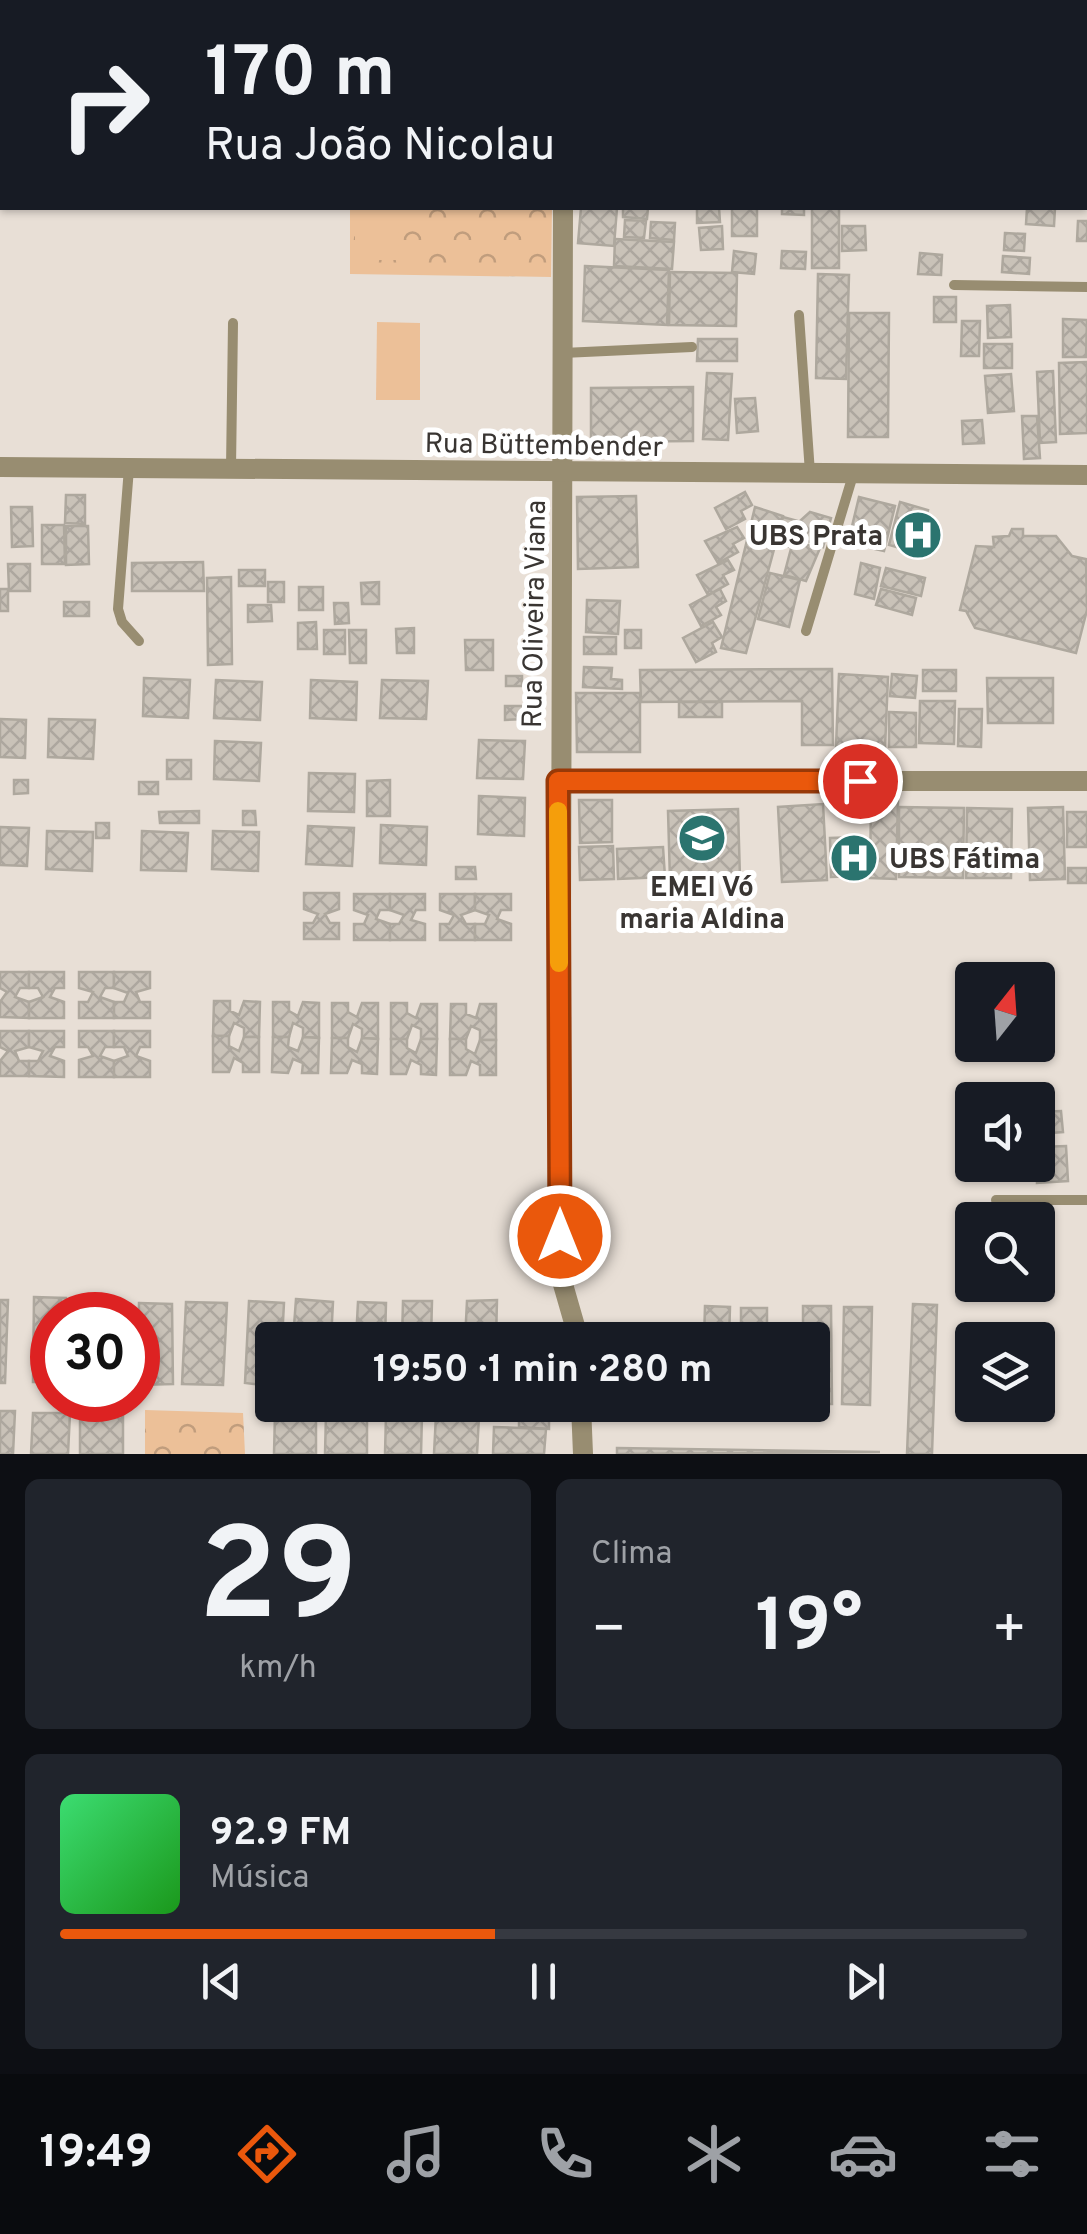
<!DOCTYPE html>
<html lang="pt">
<head>
<meta charset="utf-8">
<style>
	:root { --surface:#171b24; --page:#20242c; --text:#f1f3f6; --muted:#9ea1a6; --line:#363941; --accent:#ea580c }
	body { margin:0; font-family:Overpass,sans-serif; background:var(--page); color:var(--text); height:100vh; display:flex; flex-direction:column; font-size:38px; white-space:nowrap }
	* { box-sizing:border-box; margin:0 }
	p { font-size:32px; color:var(--muted) }
	.icon { flex:none; width:55px; height:55px; fill:none; stroke:currentColor; stroke-width:2; stroke-linecap:round; stroke-linejoin:round }
	.map { position:relative; height:1454px; overflow:hidden }
	.drawer { display:flex; flex-direction:column; gap:25px; padding:25px; background:#0d0f14; flex:1 }
	.drawer>* { flex:none }
	.guide { position:absolute; left:0px; top:0px; width:1088px; height:210px; box-shadow:0 2px 8px #0004; background:#171b24; color:var(--text); overflow:hidden }
	.needle { width:65px; rotate:17deg }
	.controls { position:absolute; left:955px; top:962px; display:grid; gap:20px }
	.controls a { display:grid; place-items:center; width:100px; height:100px; border-radius:10px; background:var(--surface); box-shadow:0 2px 8px #0004; font-size:50px }
	.speed { position:absolute; left:30px; top:1292px; display:flex; gap:20px; font-size:50px; font-weight:700; text-align:center }
	.speed>* { display:grid; place-content:center; width:130px; height:130px; border-radius:50%; background:var(--surface); box-shadow:0 2px 8px #0004; line-height:1 }
	.speed .limit { border:15px solid #d22; background:#fff; color:#111 }
	.pin { position:absolute; display:grid; place-items:center; width:85px; height:85px; color:#fff; margin:-42px; border:5px solid #fff; border-radius:50%; box-shadow:0 2px 10px #0007 }
	.me { position:absolute; width:110px; margin:-55px; rotate:0deg; stroke-linejoin:round; filter:drop-shadow(0 0 8px #0008) }
	.turn { display:flex; align-items:center; gap:35px; height:210px; padding:0 40px; font-size:45px }
	.turn .icon { width:130px; height:130px; stroke-width:2.5 }
	.turn b { display:block; font-size:70px; line-height:85px }
	.big { font-size:75px; font-weight:700; line-height:1.1 }
	.drawer .widget { flex:1; display:flex; flex-direction:column; justify-content:center; gap:15px; min-width:0; padding:0 35px; border-radius:15px; background:var(--page) }
	.drawer .dial { align-items:center; gap:0 }
	.dial b { font-size:130px; line-height:1 }
	.song { display:flex; align-items:center; gap:30px }
	.cover { width:120px; height:120px; border-radius:15px; background:linear-gradient(135deg,hsl(140 70% 55%),hsl(120 70% 35%)) }
	.played { height:10px; border-radius:5px; background:linear-gradient(90deg,var(--accent) 45%,var(--line) 45%) }
	.keys { display:flex; justify-content:space-around; direction:ltr }
	.heat { display:flex; justify-content:space-between; align-items:center; font-size:55px; direction:ltr }
	.drawer .tiles { flex:1; display:grid; gap:25px; grid-template-columns:1fr 1fr }
	.widget:last-child { grid-column:span 2 }
	.trip { position:absolute; left:255px; top:1322px; width:575px; height:100px; border-radius:10px; background:var(--surface); box-shadow:0 2px 8px #0004; font-weight:700; line-height:100px; text-align:center }
	.dock { display:flex; height:160px; justify-content:space-around; align-items:center; background:#090b0e; color:var(--muted) }
	.dock .icon { width:70px; height:70px }
	.dock .active { color:var(--accent) }
	.dock b { font-size:45px; color:var(--text) }
	.map>svg:first-child { display:block }
</style>
</head>
<body>
<div class="map">
<svg width="1087" height="1454" viewBox="0 0 1087 1454">
	<defs>
		<pattern id="park-crowns" width="20" height="18" patternUnits="userSpaceOnUse" patternTransform="scale(2.5)"><rect width="20" height="18" fill="#ecc098"/><path d="M2 6a3 3 0 1 1 6 0M12 15a3 3 0 1 1 6 0" fill="none" stroke="#c09d7d"/></pattern>
		<pattern id="building-cross-hatch" width="8" height="8" patternUnits="userSpaceOnUse" patternTransform="scale(2.5)"><rect width="8" height="8" fill="#c9c2b8"/><path d="M0 0l8 8M0 8l8-8" fill="none" stroke="#ada79f"/></pattern>
	</defs>
	<rect width="100%" height="100%" fill="#e8dfd6"/>
	<g fill="url(#park-crowns)">
		<polygon points="350,208 552,208 551,277 350,274"/>
		<polygon points="145,1410 243,1413 245,1454 145,1454"/>
	</g>
	<g fill="#ecc098">
		<polygon points="355,208 398,208 399,260 355,260"/>
		<polygon points="377,322 420,323 420,400 376,400"/>
	</g>
	<g fill="url(#building-cross-hatch)" stroke="#aea89e" stroke-width="2.5">
		<polygon points="581,208 617,208 614,246 578,243"/>
		<polygon points="623,208 648,208 647,219 623,217"/>
		<polygon points="697,208 719,208 720,222 697,223"/>
		<rect x="732" y="208" width="25" height="28"/>
		<polygon points="782,208 804,208 804,215 782,214"/>
		<rect x="812" y="208" width="27" height="60"/>
		<polygon points="1027,208 1055,208 1054,226 1026,224"/>
		<polygon points="625,220 646,221 644,238 624,237"/>
		<polygon points="1078,221 1087,221 1087,241 1077,241"/>
		<polygon points="651,222 675,223 674,240 650,238"/>
		<polygon points="722,226 723,249 701,250 699,228"/>
		<polygon points="842,226 865,226 866,250 842,251"/>
		<polygon points="1005,233 1025,234 1024,251 1004,250"/>
		<polygon points="615,239 674,242 672,269 614,266"/>
		<polygon points="734,251 756,254 754,274 732,272"/>
		<polygon points="782,251 806,252 805,269 781,268"/>
		<polygon points="920,253 942,255 941,275 918,274"/>
		<polygon points="1003,256 1030,258 1029,274 1002,272"/>
		<polygon points="585,266 669,270 667,325 583,321"/>
		<polygon points="670,272 737,273 736,326 669,325"/>
		<polygon points="818,274 849,275 846,379 816,378"/>
		<rect x="934" y="297" width="22" height="25"/>
		<polygon points="1010,305 1011,337 988,338 987,306"/>
		<polygon points="849,313 889,313 888,437 848,437"/>
		<polygon points="1063,319 1087,320 1086,357 1063,357"/>
		<polygon points="962,321 980,321 979,356 961,356"/>
		<polygon points="698,339 737,339 737,361 697,361"/>
		<rect x="984" y="344" width="28" height="24"/>
		<polygon points="1087,362 1087,433 1060,434 1059,363"/>
		<polygon points="1053,371 1056,442 1040,443 1037,372"/>
		<polygon points="707,373 732,374 728,440 703,439"/>
		<polygon points="1011,374 1014,411 988,413 985,376"/>
		<polygon points="693,387 693,441 591,442 591,388"/>
		<polygon points="755,398 758,431 737,433 735,399"/>
		<polygon points="1022,416 1037,416 1040,458 1024,459"/>
		<polygon points="982,420 984,443 963,444 962,421"/>
		<polygon points="745,492 752,505 741,511 745,519 726,529 715,508"/>
		<polygon points="66,495 85,495 85,524 65,523"/>
		<polygon points="636,496 638,567 578,569 577,497"/>
		<polygon points="859,497 895,506 884,551 848,543"/>
		<polygon points="900,502 928,510 917,553 889,545"/>
		<polygon points="11,507 32,507 33,546 12,547"/>
		<polygon points="755,507 783,516 746,653 721,648"/>
		<polygon points="810,512 831,518 823,547 795,536 800,521"/>
		<polygon points="783,517 798,521 790,547 776,544"/>
		<polygon points="42,525 64,525 65,564 42,564"/>
		<polygon points="66,526 88,526 89,564 66,565"/>
		<polygon points="737,527 744,538 733,544 738,552 718,563 705,541"/>
		<polygon points="1012,529 1023,529 1023,536 1056,536 1072,556 1086,559 1087,610 1076,653 975,628 966,611 960,610 976,546 994,547 993,537 1009,536"/>
		<polygon points="793,541 820,548 806,581 784,575"/>
		<polygon points="728,560 734,570 723,575 728,584 708,595 697,575"/>
		<polygon points="203,562 204,591 132,591 132,563"/>
		<polygon points="861,563 880,568 874,599 855,594"/>
		<polygon points="8,564 30,564 30,591 9,591"/>
		<polygon points="886,568 925,578 921,596 881,586"/>
		<rect x="239" y="570" width="26" height="16"/>
		<polygon points="770,573 800,580 789,627 758,619"/>
		<polygon points="231,577 232,664 208,665 207,578"/>
		<rect x="268" y="582" width="16" height="20"/>
		<polygon points="379,582 379,604 362,604 361,583"/>
		<rect x="299" y="587" width="24" height="23"/>
		<rect x="0" y="589" width="8" height="22"/>
		<polygon points="720,589 726,601 716,607 721,615 701,626 690,605"/>
		<polygon points="881,589 916,598 912,615 876,605"/>
		<polygon points="587,600 620,601 618,634 586,632"/>
		<rect x="64" y="602" width="25" height="14"/>
		<polygon points="334,603 348,603 349,623 335,624"/>
		<polygon points="248,605 271,605 272,621 248,622"/>
		<polygon points="316,622 317,649 298,649 298,623"/>
		<polygon points="713,622 722,637 712,643 716,652 696,662 683,638"/>
		<polygon points="414,628 414,653 397,653 396,629"/>
		<rect x="324" y="630" width="21" height="24"/>
		<polygon points="349,630 366,630 366,663 350,663"/>
		<rect x="625" y="630" width="16" height="18"/>
		<rect x="584" y="637" width="32" height="17"/>
		<polygon points="465,640 493,640 493,670 466,670"/>
		<polygon points="584,667 612,668 611,679 622,680 622,689 583,687"/>
		<polygon points="832,669 833,745 802,745 802,701 641,702 640,670"/>
		<rect x="923" y="670" width="33" height="21"/>
		<polygon points="839,674 888,677 885,749 836,746"/>
		<polygon points="892,674 917,676 915,698 890,696"/>
		<rect x="506" y="676" width="16" height="10"/>
		<polygon points="144,678 190,680 188,718 143,716"/>
		<polygon points="987,678 1053,678 1053,723 988,723"/>
		<polygon points="216,680 262,682 260,720 214,718"/>
		<polygon points="311,680 357,682 356,720 310,718"/>
		<polygon points="382,680 428,681 426,719 380,718"/>
		<polygon points="576,693 640,693 640,752 577,752"/>
		<polygon points="920,701 955,701 954,744 919,743"/>
		<rect x="679" y="702" width="43" height="15"/>
		<polygon points="505,706 525,706 525,719 505,720"/>
		<polygon points="959,709 982,709 981,747 958,746"/>
		<polygon points="889,712 916,713 916,747 889,747"/>
		<polygon points="0,719 26,720 25,758 0,757"/>
		<polygon points="49,719 95,720 93,759 48,757"/>
		<polygon points="479,740 525,741 523,779 477,778"/>
		<polygon points="215,741 261,743 259,781 214,779"/>
		<rect x="167" y="760" width="24" height="19"/>
		<polygon points="309,773 355,774 354,812 308,811"/>
		<polygon points="14,780 28,780 28,793 14,794"/>
		<polygon points="390,780 390,816 367,816 367,781"/>
		<rect x="139" y="782" width="19" height="12"/>
		<polygon points="479,796 525,798 524,836 478,834"/>
		<polygon points="579,800 612,800 612,842 580,843"/>
		<polygon points="871,800 898,801 896,879 870,878"/>
		<polygon points="823,804 827,880 782,882 778,807"/>
		<polygon points="899,807 964,808 963,878 899,877"/>
		<polygon points="1063,807 1065,879 1030,880 1028,808"/>
		<polygon points="967,808 1012,809 1011,878 966,878"/>
		<polygon points="738,809 740,878 670,880 668,811"/>
		<polygon points="199,811 199,823 160,823 159,812"/>
		<polygon points="243,811 255,811 256,825 243,825"/>
		<rect x="1067" y="812" width="20" height="35"/>
		<rect x="96" y="823" width="13" height="15"/>
		<polygon points="381,825 427,827 426,865 380,863"/>
		<polygon points="308,826 354,828 352,866 306,864"/>
		<polygon points="0,827 29,828 27,866 0,865"/>
		<polygon points="47,831 93,832 92,871 46,869"/>
		<polygon points="142,831 188,833 186,871 141,870"/>
		<polygon points="213,831 259,832 258,871 212,869"/>
		<polygon points="858,837 859,876 831,877 830,838"/>
		<polygon points="613,846 614,879 580,880 579,847"/>
		<polygon points="663,847 665,877 618,879 617,849"/>
		<polygon points="456,867 475,867 476,879 456,879"/>
		<rect x="1068" y="868" width="19" height="15"/>
		<polygon points="304,893 339,893 339,909 325,914 330,923 339,923 339,939 304,939 304,923 313,923 318,914 304,909"/>
		<polygon points="354,894 390,894 390,910 380,910 376,919 390,924 390,940 354,940 354,924 364,924 368,915 354,910"/>
		<polygon points="390,894 425,894 425,910 416,910 411,920 425,924 425,940 390,940 390,924 399,924 404,915 390,910"/>
		<polygon points="440,894 475,894 475,910 461,915 466,924 475,924 475,940 440,940 440,924 449,924 454,915 440,910"/>
		<polygon points="475,894 511,894 511,910 501,910 497,919 511,924 511,940 475,940 475,924 485,924 489,915 475,910"/>
		<polygon points="0,972 29,972 29,988 20,988 15,997 29,1002 29,1018 0,1017 0,1002 7,992 0,988"/>
		<polygon points="29,972 64,972 64,988 55,988 50,997 64,1002 64,1018 29,1018 29,1002 43,997 38,988 29,988"/>
		<polygon points="79,972 114,972 114,988 105,988 100,997 114,1002 114,1018 79,1018 79,1002 88,1002 93,992 79,988"/>
		<polygon points="114,972 150,972 150,988 136,992 140,1002 150,1002 150,1018 114,1018 114,1002 124,1002 128,993 114,988"/>
		<polygon points="214,1001 230,1001 230,1011 239,1015 244,1001 260,1002 259,1037 244,1037 244,1028 234,1023 229,1036 213,1036"/>
		<polygon points="273,1002 289,1002 289,1011 298,1016 303,1002 319,1003 319,1038 303,1037 303,1028 293,1023 289,1037 273,1037"/>
		<polygon points="332,1003 348,1003 348,1012 357,1017 362,1003 378,1003 378,1039 362,1038 362,1029 353,1024 348,1038 332,1038"/>
		<polygon points="391,1003 407,1003 407,1013 416,1018 421,1004 437,1004 437,1039 421,1039 421,1029 412,1025 407,1039 391,1039"/>
		<polygon points="451,1004 466,1004 466,1014 476,1018 480,1004 496,1004 496,1040 480,1040 480,1030 471,1026 466,1039 450,1039"/>
		<polygon points="0,1031 29,1031 29,1047 15,1051 19,1061 29,1061 29,1076 0,1076 0,1061 8,1051 0,1047"/>
		<polygon points="29,1031 64,1031 64,1047 55,1047 50,1056 64,1061 64,1077 29,1076 29,1061 38,1061 43,1051 29,1047"/>
		<polygon points="79,1031 114,1031 114,1047 105,1047 100,1056 114,1061 114,1077 79,1077 79,1060 93,1056 88,1047 79,1047"/>
		<polygon points="114,1031 150,1031 150,1047 140,1047 136,1056 150,1061 150,1077 114,1077 114,1061 128,1056 124,1047 114,1047"/>
		<polygon points="213,1036 229,1036 229,1046 239,1051 244,1037 259,1037 259,1072 243,1072 243,1063 234,1058 229,1072 213,1072"/>
		<polygon points="273,1037 289,1037 288,1047 298,1051 303,1037 319,1038 318,1073 302,1073 303,1063 293,1059 288,1073 272,1072"/>
		<polygon points="332,1038 348,1038 348,1047 357,1052 362,1038 378,1039 377,1074 362,1073 362,1064 352,1060 347,1073 331,1073"/>
		<polygon points="391,1039 407,1039 407,1048 416,1053 421,1039 437,1039 436,1075 421,1074 421,1065 411,1060 406,1074 391,1074"/>
		<polygon points="450,1039 466,1039 466,1049 475,1054 480,1040 496,1040 496,1075 480,1075 480,1065 471,1061 466,1075 450,1075"/>
		<polygon points="1061,1111 1063,1132 1038,1134 1038,1112"/>
		<polygon points="1066,1146 1068,1181 1037,1183 1038,1147"/>
		<polygon points="973,1165 1001,1165 1001,1174 974,1175"/>
		<polygon points="34,1297 66,1298 66,1315 52,1315 52,1382 33,1382"/>
		<polygon points="80,1298 116,1301 115,1315 80,1315"/>
		<polygon points="296,1299 333,1302 331,1340 293,1340"/>
		<polygon points="0,1300 8,1300 5,1383 0,1383"/>
		<polygon points="497,1300 496,1340 465,1340 467,1301"/>
		<polygon points="249,1301 284,1303 282,1340 272,1340 272,1386 245,1383"/>
		<polygon points="403,1301 432,1301 431,1340 402,1340"/>
		<polygon points="186,1302 227,1303 223,1385 182,1384"/>
		<polygon points="358,1302 386,1303 385,1340 356,1340"/>
		<polygon points="139,1303 172,1304 173,1384 138,1385"/>
		<polygon points="913,1304 937,1305 932,1454 907,1454"/>
		<polygon points="705,1306 730,1307 729,1340 704,1340"/>
		<polygon points="803,1306 831,1306 832,1404 812,1404 812,1340 803,1340"/>
		<polygon points="844,1307 872,1307 870,1405 842,1404"/>
		<rect x="741" y="1308" width="26" height="32"/>
		<polygon points="611,1405 628,1405 628,1414 611,1415"/>
		<polygon points="0,1411 15,1411 13,1454 0,1454"/>
		<polygon points="33,1413 70,1413 68,1454 31,1454"/>
		<polygon points="275,1413 316,1414 316,1454 274,1454"/>
		<polygon points="519,1413 549,1414 549,1429 519,1427"/>
		<polygon points="326,1414 367,1416 367,1454 325,1454"/>
		<polygon points="80,1415 123,1416 123,1454 80,1454"/>
		<polygon points="386,1415 422,1415 421,1454 385,1454"/>
		<polygon points="436,1415 479,1416 477,1454 434,1454"/>
		<polygon points="494,1427 546,1429 544,1454 493,1454"/>
		<polygon points="617,1448 880,1452 617,1454"/>
	</g>
	<g fill="none" stroke-linecap="round" stroke-linejoin="round">
		<g stroke="#988d71" stroke-width="10">
			<polyline points="954,285 1087,287"/>
			<polyline points="799,315 810,473"/>
			<polyline points="563,353 692,347"/>
			<polyline points="129,468 118,609 122,622 139,641"/>
			<polyline points="231,468 233,323"/>
			<polyline points="806,631 853,475"/>
			<polyline points="996,1200 1087,1200"/>
		</g>
		<g stroke="#988d71" stroke-width="20">
			<polyline points="565,2 565,0"/>
			<polyline points="0,138 2,138"/>
			<polyline points="1085,146 1087,146"/>
			<polyline points="563,208 560,1274 579,1340"/>
			<polyline points="0,467 1087,475"/>
			<polyline points="558,781 1087,781"/>
			<polyline points="581,1405 583,1454"/>
		</g>
	</g>
	<g fill="none" stroke-linecap="round" stroke-linejoin="round">
		<g stroke="#983908" stroke-width="25">
			<polyline id="route" points="560,1236 558,781 860,781"/>
		</g>
		<use href="#route" stroke="#ea580c" stroke-width="18"/>
		<polyline stroke="#f59e0b" stroke-width="18" points="558,811 559,963"/>
	</g>
	<defs>
		<g id="hospital-disc" transform="scale(2.5)"><circle r="9.5" fill="#2b746f" stroke="#fff"/><path d="M-5-5h3v3.5h4V-5h3V5h-3V1.5h-4V5h-3Z" fill="#fff"/></g>
		<g id="school-disc" transform="scale(2.5)"><circle r="9.5" fill="#2b746f" stroke="#fff"/><path d="M0-5L7-2L0 1L-7-2ZM-4 1L0 2.5L4 1V4Q0 6-4 4Z" fill="#fff"/></g>
	</defs>
	<g fill-rule="evenodd">
		<use href="#hospital-disc" x="918" y="535"/>
		<use href="#school-disc" x="702" y="838"/>
		<use href="#hospital-disc" x="854" y="858"/>
	</g>
	<g text-anchor="middle" stroke-width="10" stroke-linejoin="round" paint-order="stroke">
		<g font-size="28" fill="#393532" stroke="#fff">
			<text transform="translate(544 444) rotate(1)" y="10">Rua Büttembender</text>
			<text transform="translate(533 614) rotate(-89)" y="10">Rua Oliveira Viana</text>
		</g>
		<g font-size="28" font-weight="bold" fill="#393532" stroke="#fff" text-anchor="end">
			<text x="883" y="545">UBS Prata</text>
			<text x="889" y="868" text-anchor="start">UBS Fátima</text>
			<text x="702" y="896" text-anchor="middle">EMEI Vó<tspan x="702" dy="32">maria Aldina</tspan></text>
		</g>
	</g>
</svg>
<div class="controls">
<a><svg class="needle" viewBox="-14 -14 28 28"><path d="M0-13l5 13h-10z" fill="#e53935"/><path d="M0 13l5-13h-10z" fill="#9ea1a6"/></svg></a>
<a><svg class="icon" aria-label="sound" viewBox="0 0 24 24"><path d="M4 9h4l5-4v14l-5-4H4zM17 9q2 3 0 6"/></svg></a>
<a><svg class="icon" aria-label="search" viewBox="0 0 24 24"><circle cx="10" cy="10" r="6"/><path d="M15 15l6 6"/></svg></a>
<a><svg class="icon" aria-label="layers" viewBox="0 0 24 24"><path d="M12 4l9 5-9 5-9-5zM3 14l9 5 9-5"/></svg></a>
</div>
<div class="speed"><div class="limit">30</div></div>
<div class="pin" style="left:860px;top:781px;background:#d93025"><svg class="icon" aria-label="arrive" viewBox="0 0 24 24"><path d="M6 21V4h12l-3 4 3 4H6"/></svg></div>
<svg class="me" style="left:560px;top:1236px" viewBox="-20 -20 40 40"><circle r="17" fill="#ea580c" stroke="#fff" stroke-width="3"/><path d="M0-11L8 9 0 5-8 9z" fill="#fff"/></svg>
<div class="trip">19:50 · 1 min · 280 m</div>
<div class="guide">
<div class="turn"><svg class="icon" aria-label="right" viewBox="0 0 24 24"><path d="M7 20v-9h11M14 6l5 5-5 5"/></svg><div><b>170 m</b>Rua João Nicolau</div></div>
</div>
</div>
<section class="drawer">
<div class="tiles">
<div class="widget dial"><b>29</b><p>km/h</p></div>
<div class="widget"><p>Clima</p>
<div class="heat"><a>−</a><b class="big">19°</b><a>+</a></div>
</div>
<div class="widget">
<div class="song"><i class="cover"></i><div><b>92.9 FM</b><p>Música</p></div></div>
<div class="played"></div>
<div class="keys"><svg class="icon" aria-label="previous" viewBox="0 0 24 24"><path d="M18 5L8 12l10 7zM5 5v14"/></svg><svg class="icon" aria-label="pause" viewBox="0 0 24 24"><path d="M8 5v14M16 5v14"/></svg><svg class="icon" aria-label="next" viewBox="0 0 24 24"><path d="M6 5l10 7-10 7zM19 5v14"/></svg></div>
</div>
</div>
</section>
<nav class="dock">
<b>19:49</b>
<svg class="icon active" aria-label="directions" viewBox="0 0 24 24"><path d="M12 3l9 9-9 9-9-9zM9 14v-3h6M13 9l2 2-2 2"/></svg>
<svg class="icon" aria-label="music" viewBox="0 0 24 24"><path d="M9 18V5l10-2v13"/><circle cx="6" cy="18" r="3"/><circle cx="16" cy="16" r="3"/></svg>
<svg class="icon" aria-label="phone" viewBox="0 0 24 24"><path d="M5 4h4l2 5-3 2q2 4 5 5l2-3 5 2v4C11 20 4 13 5 4z"/></svg>
<svg class="icon" aria-label="climate" viewBox="0 0 24 24"><path d="M12 3v18M4 7l16 10M4 17L20 7"/></svg>
<svg class="icon" aria-label="car" viewBox="0 0 24 24"><path d="M5 17H2v-5l4-1 3-4h7l3 4 3 1v5h-3M9 17h6M6 11h13"/><circle cx="7" cy="17" r="2"/><circle cx="17" cy="17" r="2"/></svg>
<svg class="icon" aria-label="filters" viewBox="0 0 24 24"><path d="M4 7h16M4 17h16"/><circle cx="9" cy="7" r="2"/><circle cx="15" cy="17" r="2"/></svg>
</nav>
</body>
</html>
